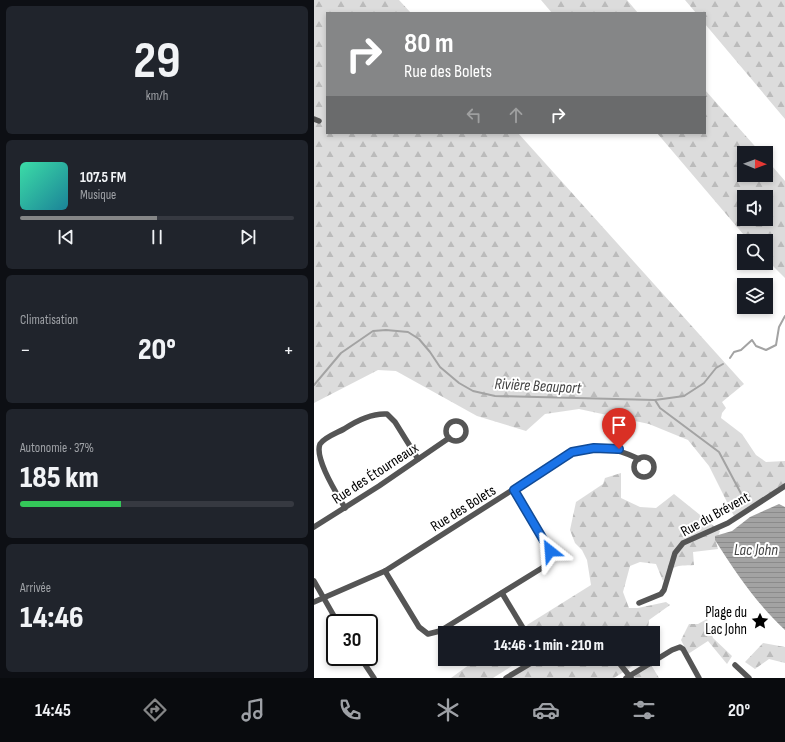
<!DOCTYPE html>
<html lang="fr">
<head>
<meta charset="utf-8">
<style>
	:root { --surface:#171b24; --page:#20242c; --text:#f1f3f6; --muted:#9ea1a6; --line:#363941; --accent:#858687 }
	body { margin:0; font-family:"Sofia Sans Condensed",sans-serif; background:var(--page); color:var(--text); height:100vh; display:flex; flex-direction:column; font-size:15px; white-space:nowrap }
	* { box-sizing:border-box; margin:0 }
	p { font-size:13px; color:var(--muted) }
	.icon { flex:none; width:22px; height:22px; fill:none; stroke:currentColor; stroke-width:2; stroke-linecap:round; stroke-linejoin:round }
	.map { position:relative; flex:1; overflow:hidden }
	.panel { display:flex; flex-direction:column; gap:6px; padding:6px; background:#0d0f14; width:314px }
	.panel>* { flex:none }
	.top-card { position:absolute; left:12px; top:12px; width:380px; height:122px; border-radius:0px; box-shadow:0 2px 6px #0003; background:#858687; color:#fff; overflow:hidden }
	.needle { width:26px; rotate:91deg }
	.fabs { position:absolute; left:423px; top:146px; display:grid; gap:8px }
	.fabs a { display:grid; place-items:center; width:36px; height:36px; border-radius:0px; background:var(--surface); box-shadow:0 2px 6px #0003; font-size:20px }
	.speed { position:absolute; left:12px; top:614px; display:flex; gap:8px; font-size:20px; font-weight:700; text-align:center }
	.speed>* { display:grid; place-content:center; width:52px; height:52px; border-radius:50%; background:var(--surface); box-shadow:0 2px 6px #0003; line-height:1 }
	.speed .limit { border:2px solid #111; border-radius:6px; background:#fff; color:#111 }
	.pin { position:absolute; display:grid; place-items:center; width:34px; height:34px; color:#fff; margin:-41px -17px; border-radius:50% 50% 50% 0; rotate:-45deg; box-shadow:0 0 4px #0007 }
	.pin .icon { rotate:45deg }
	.me { position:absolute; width:44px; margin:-22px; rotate:332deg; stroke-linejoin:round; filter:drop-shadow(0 0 3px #0008) }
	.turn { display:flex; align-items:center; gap:14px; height:84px; padding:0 12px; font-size:18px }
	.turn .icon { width:52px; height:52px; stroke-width:2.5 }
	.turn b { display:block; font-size:28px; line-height:34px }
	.lanes { display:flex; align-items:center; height:38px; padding:0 12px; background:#0003; justify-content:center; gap:20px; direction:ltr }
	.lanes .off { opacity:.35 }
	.big { font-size:30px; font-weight:800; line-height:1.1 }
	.panel .tile { flex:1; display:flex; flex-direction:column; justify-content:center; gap:6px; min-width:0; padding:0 14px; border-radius:6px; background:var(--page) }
	.panel .dial { align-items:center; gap:0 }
	.dial b { font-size:52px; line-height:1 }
	.song { display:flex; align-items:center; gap:12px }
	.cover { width:48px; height:48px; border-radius:6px; background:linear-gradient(135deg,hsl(160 70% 55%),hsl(190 70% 35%)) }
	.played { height:4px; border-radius:2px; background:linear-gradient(90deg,var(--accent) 50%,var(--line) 50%) }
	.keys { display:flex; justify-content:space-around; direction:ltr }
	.heat { display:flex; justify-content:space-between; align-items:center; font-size:22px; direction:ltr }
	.charge { height:6px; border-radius:3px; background:linear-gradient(90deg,#34c759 37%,var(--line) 0) }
	.trip { position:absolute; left:124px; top:626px; width:222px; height:40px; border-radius:0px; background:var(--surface); box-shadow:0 2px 6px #0003; font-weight:800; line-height:40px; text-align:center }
	.tabs { display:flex; height:64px; justify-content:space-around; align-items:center; background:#090b0e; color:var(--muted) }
	.tabs .icon { width:28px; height:28px }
	.tabs .on { color:var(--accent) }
	.tabs b { font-size:18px; color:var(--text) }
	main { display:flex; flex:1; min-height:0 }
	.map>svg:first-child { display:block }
</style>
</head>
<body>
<main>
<section class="panel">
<div class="tile dial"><b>29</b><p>km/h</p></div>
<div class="tile">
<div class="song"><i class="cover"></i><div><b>107.5 FM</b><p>Musique</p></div></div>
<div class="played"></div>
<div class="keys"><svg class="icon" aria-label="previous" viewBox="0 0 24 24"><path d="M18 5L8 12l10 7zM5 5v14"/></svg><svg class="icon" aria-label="pause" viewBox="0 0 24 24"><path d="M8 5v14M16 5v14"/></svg><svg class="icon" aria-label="next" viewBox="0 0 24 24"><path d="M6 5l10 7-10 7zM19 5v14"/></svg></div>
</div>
<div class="tile"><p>Climatisation</p>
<div class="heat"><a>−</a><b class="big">20°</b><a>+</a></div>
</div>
<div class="tile"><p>Autonomie · 37%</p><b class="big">185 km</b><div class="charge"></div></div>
<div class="tile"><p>Arrivée</p><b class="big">14:46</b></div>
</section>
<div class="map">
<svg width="471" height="678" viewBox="0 0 471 678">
	<defs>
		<pattern id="forest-firs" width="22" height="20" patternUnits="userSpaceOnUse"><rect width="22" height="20" fill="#dcdcdc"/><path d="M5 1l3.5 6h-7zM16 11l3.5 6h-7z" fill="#bbb"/></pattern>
		<pattern id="water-rules" width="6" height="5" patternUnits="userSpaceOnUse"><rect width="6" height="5" fill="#a3a3a3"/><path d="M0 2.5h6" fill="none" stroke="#8b8b8b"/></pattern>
	</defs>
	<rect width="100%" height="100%" fill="#fff"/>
	<g fill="url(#forest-firs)" fill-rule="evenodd">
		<polygon points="0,0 85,0 97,13 13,13 13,133 204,133 430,384 408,402 412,408 408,413 407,418 428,434 442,455 452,462 471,461 471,484 420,516 395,466 374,440 335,424 265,409 231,414 212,431 163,416 82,371 64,370 0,403"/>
		<polygon points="227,0 313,0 324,13 238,13"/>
		<polygon points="371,0 471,0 471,119 391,24 391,13 382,13"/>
		<path d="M 391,90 L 447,153 L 430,153 L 430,175 L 452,175 L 452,159 L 471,181 L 471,278 L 452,259 L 452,241 L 435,241 L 343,133 L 391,133 ZM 430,197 L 452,197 L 452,219 L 430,219 Z"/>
		<path d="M 307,473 L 307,498 L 326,507 L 342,508 L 360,494 L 406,531 L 402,542 L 404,549 L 379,552 L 380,565 C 361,566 360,564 349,581 L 342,564 L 326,562 L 316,566 L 309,592 L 315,608 L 324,608 L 352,602 L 356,605 L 335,620 L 334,629 L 314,633 L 217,633 L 213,625 L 277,585 L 273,560 L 268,550 L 261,543 L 256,530 L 262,502 L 289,484 L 291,478 Z"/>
		<polygon points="393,619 399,638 418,656 413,664 394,641 374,654 367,640 375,624 384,624"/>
		<polygon points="449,643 471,647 471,663 455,659 441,669 431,662"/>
		<polygon points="163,659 209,659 179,678 137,678"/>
		<polygon points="224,659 321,659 322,664 300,678 194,678"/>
		<polygon points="336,663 345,678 316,678"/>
	</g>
	<path fill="url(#water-rules)" d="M 465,504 L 471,507 L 471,630 C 443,604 421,572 401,540 L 401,536 L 418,531 L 436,517 Z"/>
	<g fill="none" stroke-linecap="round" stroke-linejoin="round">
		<g stroke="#a3a3a3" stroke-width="2">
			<polyline points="416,358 420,352 427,350 438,340 442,346 452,350 462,345 465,327 471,316"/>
			<polyline points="0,385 27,353 59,331 72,330 94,332 105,339 116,352 126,367 145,383 159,391 181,396 341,400 370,396 390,383 402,368 409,364"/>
			<polyline points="341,400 346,408 405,452 431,501"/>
		</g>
		<g stroke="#555" stroke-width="5.5">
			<polyline points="0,119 5,121"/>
			<circle cx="142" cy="431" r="10"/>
			<circle cx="330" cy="467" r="10"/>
			<path d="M 31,508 C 23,494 0,458 6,444 C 11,437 23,433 30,429 C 42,421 58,413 73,414 L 81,422 L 104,459"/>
			<polyline points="0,527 65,486 135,438"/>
			<path d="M 71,571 L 105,627 L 114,634 L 126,631 L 228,568 C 235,563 237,560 236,551 L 200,490"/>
			<polyline points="0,581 24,623"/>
			<polyline points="188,593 209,628"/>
			<path d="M 0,602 L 71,571 L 258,452 C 287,447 298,446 325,459"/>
			<polyline points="325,603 347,594 350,590 361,553 369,543 414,523 471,486"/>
			<polyline points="269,633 281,633"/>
			<polyline points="46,657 60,678"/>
			<polyline points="302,659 317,678"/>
			<polyline points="421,665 435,678"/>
			<polyline points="192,678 224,659"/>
			<polyline points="312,678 358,650 366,647 369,649 385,678"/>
		</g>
	</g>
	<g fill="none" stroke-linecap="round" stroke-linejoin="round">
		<g stroke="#114b97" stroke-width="10">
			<polyline id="route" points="236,551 200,490 258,452 280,448 305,449"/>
		</g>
		<use href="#route" stroke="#1a73e8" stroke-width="7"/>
	</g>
	<defs>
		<g id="sight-bare" transform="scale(1.38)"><path d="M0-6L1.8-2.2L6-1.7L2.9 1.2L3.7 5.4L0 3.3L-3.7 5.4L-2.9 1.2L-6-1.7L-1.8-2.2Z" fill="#000" stroke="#fff" stroke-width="2.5" paint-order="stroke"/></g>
	</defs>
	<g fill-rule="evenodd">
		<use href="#sight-bare" x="446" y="621"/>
	</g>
	<g text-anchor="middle" stroke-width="4" stroke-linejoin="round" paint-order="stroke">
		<g font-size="15" fill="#000" stroke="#fff">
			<text transform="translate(61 473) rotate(-33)" y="5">Rue des Étourneaux</text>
			<text transform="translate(149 508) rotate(-32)" y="5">Rue des Bolets</text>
			<text transform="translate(401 514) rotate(-29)" y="5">Rue du Brévent</text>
		</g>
		<g font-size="15" fill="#000" stroke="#fff" text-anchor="end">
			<text x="433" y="617">Plage du<tspan x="433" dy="17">Lac John</tspan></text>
		</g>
		<g font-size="16" font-style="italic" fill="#444" stroke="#fff">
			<text transform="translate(224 385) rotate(3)" y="6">Rivière Beauport</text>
			<text x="442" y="555">Lac John</text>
		</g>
	</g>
</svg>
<div class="fabs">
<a><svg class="needle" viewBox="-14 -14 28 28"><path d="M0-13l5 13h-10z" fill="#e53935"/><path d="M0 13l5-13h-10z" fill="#9ea1a6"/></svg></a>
<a><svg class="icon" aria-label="sound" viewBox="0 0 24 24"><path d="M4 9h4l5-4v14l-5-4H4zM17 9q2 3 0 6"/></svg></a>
<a><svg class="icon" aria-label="search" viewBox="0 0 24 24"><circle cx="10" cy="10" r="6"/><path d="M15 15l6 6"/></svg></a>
<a><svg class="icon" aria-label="layers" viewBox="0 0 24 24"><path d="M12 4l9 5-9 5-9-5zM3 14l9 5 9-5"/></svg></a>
</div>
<div class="speed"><div class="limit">30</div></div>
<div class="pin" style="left:305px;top:449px;background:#d93025"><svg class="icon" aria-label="arrive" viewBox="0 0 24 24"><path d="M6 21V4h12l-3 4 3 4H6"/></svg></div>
<svg class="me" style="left:236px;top:551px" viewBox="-20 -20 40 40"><path d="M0-17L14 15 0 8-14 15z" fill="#1a73e8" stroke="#fff" stroke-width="4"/></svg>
<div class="trip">14:46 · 1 min · 210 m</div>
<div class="top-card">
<div class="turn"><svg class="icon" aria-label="right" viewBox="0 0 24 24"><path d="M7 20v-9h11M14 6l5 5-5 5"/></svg><div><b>80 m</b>Rue des Bolets</div></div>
<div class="lanes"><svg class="icon off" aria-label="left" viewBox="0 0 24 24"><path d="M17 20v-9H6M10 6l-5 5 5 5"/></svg><svg class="icon off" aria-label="ahead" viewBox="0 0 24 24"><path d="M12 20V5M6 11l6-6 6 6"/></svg><svg class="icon" aria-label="right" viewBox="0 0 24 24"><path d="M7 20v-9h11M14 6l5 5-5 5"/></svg></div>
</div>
</div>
</main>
<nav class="tabs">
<b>14:45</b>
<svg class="icon on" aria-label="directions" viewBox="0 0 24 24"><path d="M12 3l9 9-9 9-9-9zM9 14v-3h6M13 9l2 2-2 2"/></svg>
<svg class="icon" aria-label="music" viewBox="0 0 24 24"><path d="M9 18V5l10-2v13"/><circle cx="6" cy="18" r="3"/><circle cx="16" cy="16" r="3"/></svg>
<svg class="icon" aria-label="phone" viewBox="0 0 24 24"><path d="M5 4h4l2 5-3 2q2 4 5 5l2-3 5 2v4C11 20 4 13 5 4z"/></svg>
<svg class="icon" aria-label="climate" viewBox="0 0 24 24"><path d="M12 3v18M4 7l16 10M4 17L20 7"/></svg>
<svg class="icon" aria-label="car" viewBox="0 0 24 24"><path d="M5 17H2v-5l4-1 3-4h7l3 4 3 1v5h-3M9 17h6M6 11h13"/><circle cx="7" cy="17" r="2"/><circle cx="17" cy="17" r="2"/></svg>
<svg class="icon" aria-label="filters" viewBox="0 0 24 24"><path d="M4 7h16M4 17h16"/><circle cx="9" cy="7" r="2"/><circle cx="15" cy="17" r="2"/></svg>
<b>20°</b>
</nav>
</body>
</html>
